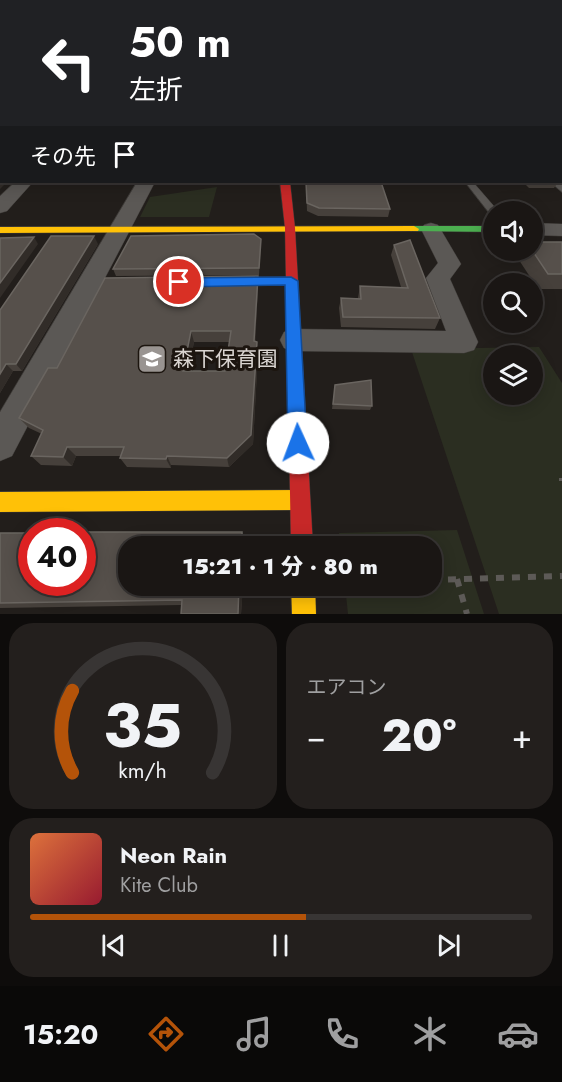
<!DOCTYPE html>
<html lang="ja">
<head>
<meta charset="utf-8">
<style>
	:root { --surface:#1a1614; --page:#231f1d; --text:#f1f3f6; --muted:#9f9fa0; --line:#383534; --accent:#b45309 }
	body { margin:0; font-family:Jost,"Noto Sans JP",sans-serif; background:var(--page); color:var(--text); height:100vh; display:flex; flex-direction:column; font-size:22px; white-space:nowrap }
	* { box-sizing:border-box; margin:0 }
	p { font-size:20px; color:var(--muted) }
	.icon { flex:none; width:33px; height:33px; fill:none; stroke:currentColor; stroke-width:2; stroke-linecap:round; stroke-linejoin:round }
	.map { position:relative; height:614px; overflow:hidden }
	.panel { display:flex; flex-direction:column; gap:9px; padding:9px; background:#0e0c0b; flex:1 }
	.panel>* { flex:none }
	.hud { position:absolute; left:0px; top:0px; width:562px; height:183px; box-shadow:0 3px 15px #0003,0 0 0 2px var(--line); background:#202124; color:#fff; overflow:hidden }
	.controls { position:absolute; left:483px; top:201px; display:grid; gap:12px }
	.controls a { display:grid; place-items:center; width:60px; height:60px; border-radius:50%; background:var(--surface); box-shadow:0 3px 15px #0003,0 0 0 2px var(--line); font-size:30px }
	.speed { position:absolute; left:18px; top:518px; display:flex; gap:12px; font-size:30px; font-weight:700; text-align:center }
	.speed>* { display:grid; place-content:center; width:78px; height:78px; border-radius:50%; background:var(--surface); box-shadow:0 3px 15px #0003,0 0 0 2px var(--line); line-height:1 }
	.speed .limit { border:9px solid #d22; background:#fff; color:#111 }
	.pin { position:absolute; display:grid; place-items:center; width:51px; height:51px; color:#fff; margin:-26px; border:3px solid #fff; border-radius:50%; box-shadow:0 2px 6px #0007 }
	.me { position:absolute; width:66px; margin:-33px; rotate:358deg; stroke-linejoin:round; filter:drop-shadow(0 0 4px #0008) }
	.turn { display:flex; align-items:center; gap:21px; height:126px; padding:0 30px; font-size:27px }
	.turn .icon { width:78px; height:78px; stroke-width:2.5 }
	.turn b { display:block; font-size:42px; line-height:51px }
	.then { display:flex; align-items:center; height:57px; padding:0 30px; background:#0003; gap:12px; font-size:22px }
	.big { font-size:45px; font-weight:800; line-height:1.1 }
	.panel .widget { flex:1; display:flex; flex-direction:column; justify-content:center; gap:9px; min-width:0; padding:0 21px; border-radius:24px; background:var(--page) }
	.panel .dial { align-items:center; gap:0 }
	.dial svg { height:156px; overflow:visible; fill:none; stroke:var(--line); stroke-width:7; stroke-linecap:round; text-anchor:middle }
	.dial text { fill:var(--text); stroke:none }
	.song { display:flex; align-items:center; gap:18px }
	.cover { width:72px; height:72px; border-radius:9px; background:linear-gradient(135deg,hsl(20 70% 55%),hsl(350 70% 35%)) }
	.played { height:6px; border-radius:3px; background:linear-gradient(90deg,var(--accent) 55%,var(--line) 55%) }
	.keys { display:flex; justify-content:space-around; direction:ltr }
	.heat { display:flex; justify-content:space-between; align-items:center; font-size:33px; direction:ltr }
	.panel .tiles { flex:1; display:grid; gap:9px; grid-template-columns:1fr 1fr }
	.widget:last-child { grid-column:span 2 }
	.trip { position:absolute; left:118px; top:536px; width:324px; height:60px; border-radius:24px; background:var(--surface); box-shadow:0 3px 15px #0003,0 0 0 2px var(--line); font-weight:800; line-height:60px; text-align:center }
	.menu { display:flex; height:96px; justify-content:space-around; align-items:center; background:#0a0908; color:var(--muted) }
	.menu .icon { width:42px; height:42px }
	.menu .on { color:var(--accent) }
	.menu b { font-size:27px; color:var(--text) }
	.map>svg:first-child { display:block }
</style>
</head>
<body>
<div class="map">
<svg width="562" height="614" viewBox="0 0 562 614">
	<rect width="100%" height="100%" fill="#221e1b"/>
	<g fill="#2b2e21" fill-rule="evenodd">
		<polygon points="217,187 209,217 140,217 150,197"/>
		<path d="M 539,347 L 562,383 L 562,614 L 499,614 L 411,349 ZM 494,356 L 532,356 L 532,394 L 494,394 Z"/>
		<polygon points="457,530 484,614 348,614 345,585 432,585 432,546 340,546 339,533"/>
	</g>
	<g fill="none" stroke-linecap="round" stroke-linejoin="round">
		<g stroke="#3c3936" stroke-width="1">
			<g id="lane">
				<rect x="561" y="137" width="1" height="4"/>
				<polygon points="465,182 473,182 499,212 490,214"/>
				<polygon points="550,182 559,182 562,184 562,192"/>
				<polygon points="241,277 291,277 297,281 291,285 237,284 235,281 237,278"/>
			</g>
		</g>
		<g stroke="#3c3936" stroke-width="1">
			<g id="street">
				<rect x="561" y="109" width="1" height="8"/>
				<polygon points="15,182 33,182 7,211 0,213 0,196"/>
				<polygon points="137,182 155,182 12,456 0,461 0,412"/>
				<polygon points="431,223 438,225 461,264 450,279 478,342 474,350 464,353 294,351 284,348 280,340 284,332 294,329 446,331 426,278 438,263 421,229 424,225"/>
				<polygon points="532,223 562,224 562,236 532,235"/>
			</g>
		</g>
		<g stroke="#3c3936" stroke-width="1">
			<polygon id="fast" points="414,226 494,226 494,232 410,231 409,229"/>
		</g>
		<g stroke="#3c3936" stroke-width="1">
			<g id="slow">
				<polygon points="414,226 419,229 418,231 0,233 0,227"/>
				<polygon points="300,490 307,493 310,500 307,507 300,510 0,512 0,492"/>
				<polygon points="291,585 315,585 316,614 292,614"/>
			</g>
		</g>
		<g stroke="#3c3936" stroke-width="1">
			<polygon id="jam" points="280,182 290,182 295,228 313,546 291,546 285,228"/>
		</g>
		<g stroke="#5d5a57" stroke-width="6" stroke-dasharray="8 8" stroke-linecap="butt">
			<polyline points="562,478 562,481"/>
			<polyline points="457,579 467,614"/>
			<polyline points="432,580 562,576"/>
		</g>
		<use href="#lane" fill="#5b5855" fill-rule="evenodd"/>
		<use href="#street" fill="#5b5855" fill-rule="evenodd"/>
		<use href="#fast" fill="#4caf50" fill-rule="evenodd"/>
		<use href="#slow" fill="#ffc107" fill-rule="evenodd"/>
		<use href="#jam" fill="#c62828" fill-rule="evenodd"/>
	</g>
	<g fill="#46403b" fill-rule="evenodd">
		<polygon points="306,182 381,182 390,209 388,217 318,216 307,211"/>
		<polygon points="523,182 556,182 557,184 554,188 529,188"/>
		<polygon points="261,239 259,275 116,276 113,269"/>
		<polygon points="562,242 562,289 538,289 517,257 520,250 532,250"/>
		<polygon points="98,244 22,371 13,371 0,393 0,310"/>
		<polygon points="394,245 440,318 435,329 341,327 339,308 341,298 358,298 360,286 401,287 391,255"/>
		<path d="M 258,287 L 255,342 L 258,353 L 253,444 L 229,467 L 171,465 L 171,468 L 127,467 L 120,458 L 121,456 L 76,456 L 72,466 L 41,465 L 31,456 L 42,434 L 29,428 L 19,418 L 57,368 ZM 194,342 L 230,342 L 225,371 L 188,371 Z"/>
		<polygon points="335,385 372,406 370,410 332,409"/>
		<polygon points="242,532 245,541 129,585 243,585 241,614 182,605 0,608 0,533"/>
	</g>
	<g fill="#312c28">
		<polygon points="2,177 2,182 7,182 0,189 0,178"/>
		<polygon points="94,236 98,244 22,371 16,364"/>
		<polygon points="34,237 38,244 0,298 0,283"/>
		<polygon points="261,239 261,246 259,275 259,268"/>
		<polygon points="258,276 258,287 255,352 254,341"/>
		<polygon points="191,331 194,342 186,381 183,371"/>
		<polygon points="257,342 258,353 253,444 229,467 227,458"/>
		<polygon points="6,364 13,371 0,393 0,374"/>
		<polygon points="67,447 76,456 72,466 63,457"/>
		<polygon points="167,456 171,465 171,468 166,459"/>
		<polygon points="242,532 245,541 245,546 242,546"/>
		<polygon points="239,585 243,585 241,614 238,614"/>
	</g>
	<g fill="#56504b" stroke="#6a6560" stroke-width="1.5" fill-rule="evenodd">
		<polygon points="2,99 2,177 0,178 0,106"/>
		<rect x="561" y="156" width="1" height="19"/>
		<polygon points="306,182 381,182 390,209 319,208 307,203"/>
		<polygon points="530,182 556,182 557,184 531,183"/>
		<polygon points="254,234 261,239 259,268 113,269 131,236"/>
		<polygon points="51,236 94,236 16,364 6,364 0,374 0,310"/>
		<polygon points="34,237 0,283 0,238"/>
		<polygon points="410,240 440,318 343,317 341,298 361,299 360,286 408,288 394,245"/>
		<polygon points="532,242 562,242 562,274 548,274 532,250"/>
		<path d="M 258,276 L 254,341 L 257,342 L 251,435 L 227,458 L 167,456 L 166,459 L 120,458 L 124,447 L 67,447 L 63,457 L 31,456 L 43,430 L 19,418 L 48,368 L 57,368 L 105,278 ZM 191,331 L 231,331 L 225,371 L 183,371 Z"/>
		<polygon points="371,380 372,406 333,404 335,385"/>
		<polygon points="82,532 242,532 242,546 129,546 129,585 239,585 238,614 181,614 182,600 0,603 0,533 32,533 32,582 82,582"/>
	</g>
	<linearGradient id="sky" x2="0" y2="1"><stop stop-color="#13100f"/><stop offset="0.53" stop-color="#3e414a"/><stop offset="1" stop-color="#3e414a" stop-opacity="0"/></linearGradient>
	<rect width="562" height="184" fill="url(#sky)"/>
	<polygon fill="#1a73e8" stroke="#114b97" stroke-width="1.5" points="291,277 298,281 307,443 304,449 298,452 291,449 288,443 285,285 179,287 172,282 179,278"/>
	<defs>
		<g id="school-square" transform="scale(1.5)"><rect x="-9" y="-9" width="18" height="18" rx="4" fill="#999491" stroke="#1c150f"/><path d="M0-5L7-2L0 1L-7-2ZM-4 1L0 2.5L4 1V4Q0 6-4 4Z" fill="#fff"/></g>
	</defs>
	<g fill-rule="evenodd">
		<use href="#school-square" x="152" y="359"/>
	</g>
	<g text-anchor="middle" stroke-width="6" stroke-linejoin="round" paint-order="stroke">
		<g font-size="21" fill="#d9d4d0" stroke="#1c150f" text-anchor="start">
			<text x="173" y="366">森下保育園</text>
		</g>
	</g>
</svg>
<div class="controls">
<a><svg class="icon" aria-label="sound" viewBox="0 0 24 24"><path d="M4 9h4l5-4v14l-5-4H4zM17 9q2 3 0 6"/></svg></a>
<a><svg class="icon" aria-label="search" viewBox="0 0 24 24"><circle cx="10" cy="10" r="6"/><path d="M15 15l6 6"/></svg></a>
<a><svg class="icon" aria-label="layers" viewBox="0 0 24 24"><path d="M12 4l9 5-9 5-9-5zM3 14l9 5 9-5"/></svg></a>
</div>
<div class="speed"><div class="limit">40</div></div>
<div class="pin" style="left:179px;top:282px;background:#d93025"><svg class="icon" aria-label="arrive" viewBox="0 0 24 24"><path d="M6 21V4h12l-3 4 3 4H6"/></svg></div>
<svg class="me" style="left:298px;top:443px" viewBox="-20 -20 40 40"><circle r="19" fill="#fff"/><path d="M0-13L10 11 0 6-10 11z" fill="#1a73e8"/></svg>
<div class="trip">15:21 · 1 分 · 80 m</div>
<div class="hud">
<div class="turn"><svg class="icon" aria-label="left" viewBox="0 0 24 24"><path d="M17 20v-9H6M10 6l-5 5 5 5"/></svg><div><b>50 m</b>左折</div></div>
<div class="then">その先<svg class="icon" aria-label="arrive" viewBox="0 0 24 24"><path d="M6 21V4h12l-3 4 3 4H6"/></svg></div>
</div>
</div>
<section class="panel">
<div class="tiles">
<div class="widget dial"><svg viewBox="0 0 100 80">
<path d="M14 69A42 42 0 1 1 86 69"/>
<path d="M14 69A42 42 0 0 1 14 27" stroke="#b45309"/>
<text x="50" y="56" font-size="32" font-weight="700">35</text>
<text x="50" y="72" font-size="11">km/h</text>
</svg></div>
<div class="widget"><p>エアコン</p>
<div class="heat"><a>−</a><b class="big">20°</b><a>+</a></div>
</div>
<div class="widget">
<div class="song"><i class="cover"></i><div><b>Neon Rain</b><p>Kite Club</p></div></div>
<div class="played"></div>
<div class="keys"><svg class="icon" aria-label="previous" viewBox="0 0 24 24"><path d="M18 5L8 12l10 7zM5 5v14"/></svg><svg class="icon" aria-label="pause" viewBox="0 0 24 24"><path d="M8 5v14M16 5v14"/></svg><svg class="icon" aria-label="next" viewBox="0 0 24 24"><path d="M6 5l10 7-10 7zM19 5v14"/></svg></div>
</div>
</div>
</section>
<nav class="menu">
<b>15:20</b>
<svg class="icon on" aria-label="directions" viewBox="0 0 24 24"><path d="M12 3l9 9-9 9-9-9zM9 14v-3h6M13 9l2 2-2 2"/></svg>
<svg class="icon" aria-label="music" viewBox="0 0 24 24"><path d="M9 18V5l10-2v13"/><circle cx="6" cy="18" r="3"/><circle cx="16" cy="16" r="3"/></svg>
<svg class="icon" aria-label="phone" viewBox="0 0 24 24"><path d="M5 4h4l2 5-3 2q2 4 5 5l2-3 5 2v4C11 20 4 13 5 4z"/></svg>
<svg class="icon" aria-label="climate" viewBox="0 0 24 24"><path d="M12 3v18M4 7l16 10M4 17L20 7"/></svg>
<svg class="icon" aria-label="car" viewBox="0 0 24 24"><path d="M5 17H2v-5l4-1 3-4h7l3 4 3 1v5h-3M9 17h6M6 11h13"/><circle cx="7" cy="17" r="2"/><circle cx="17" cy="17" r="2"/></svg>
</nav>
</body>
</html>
